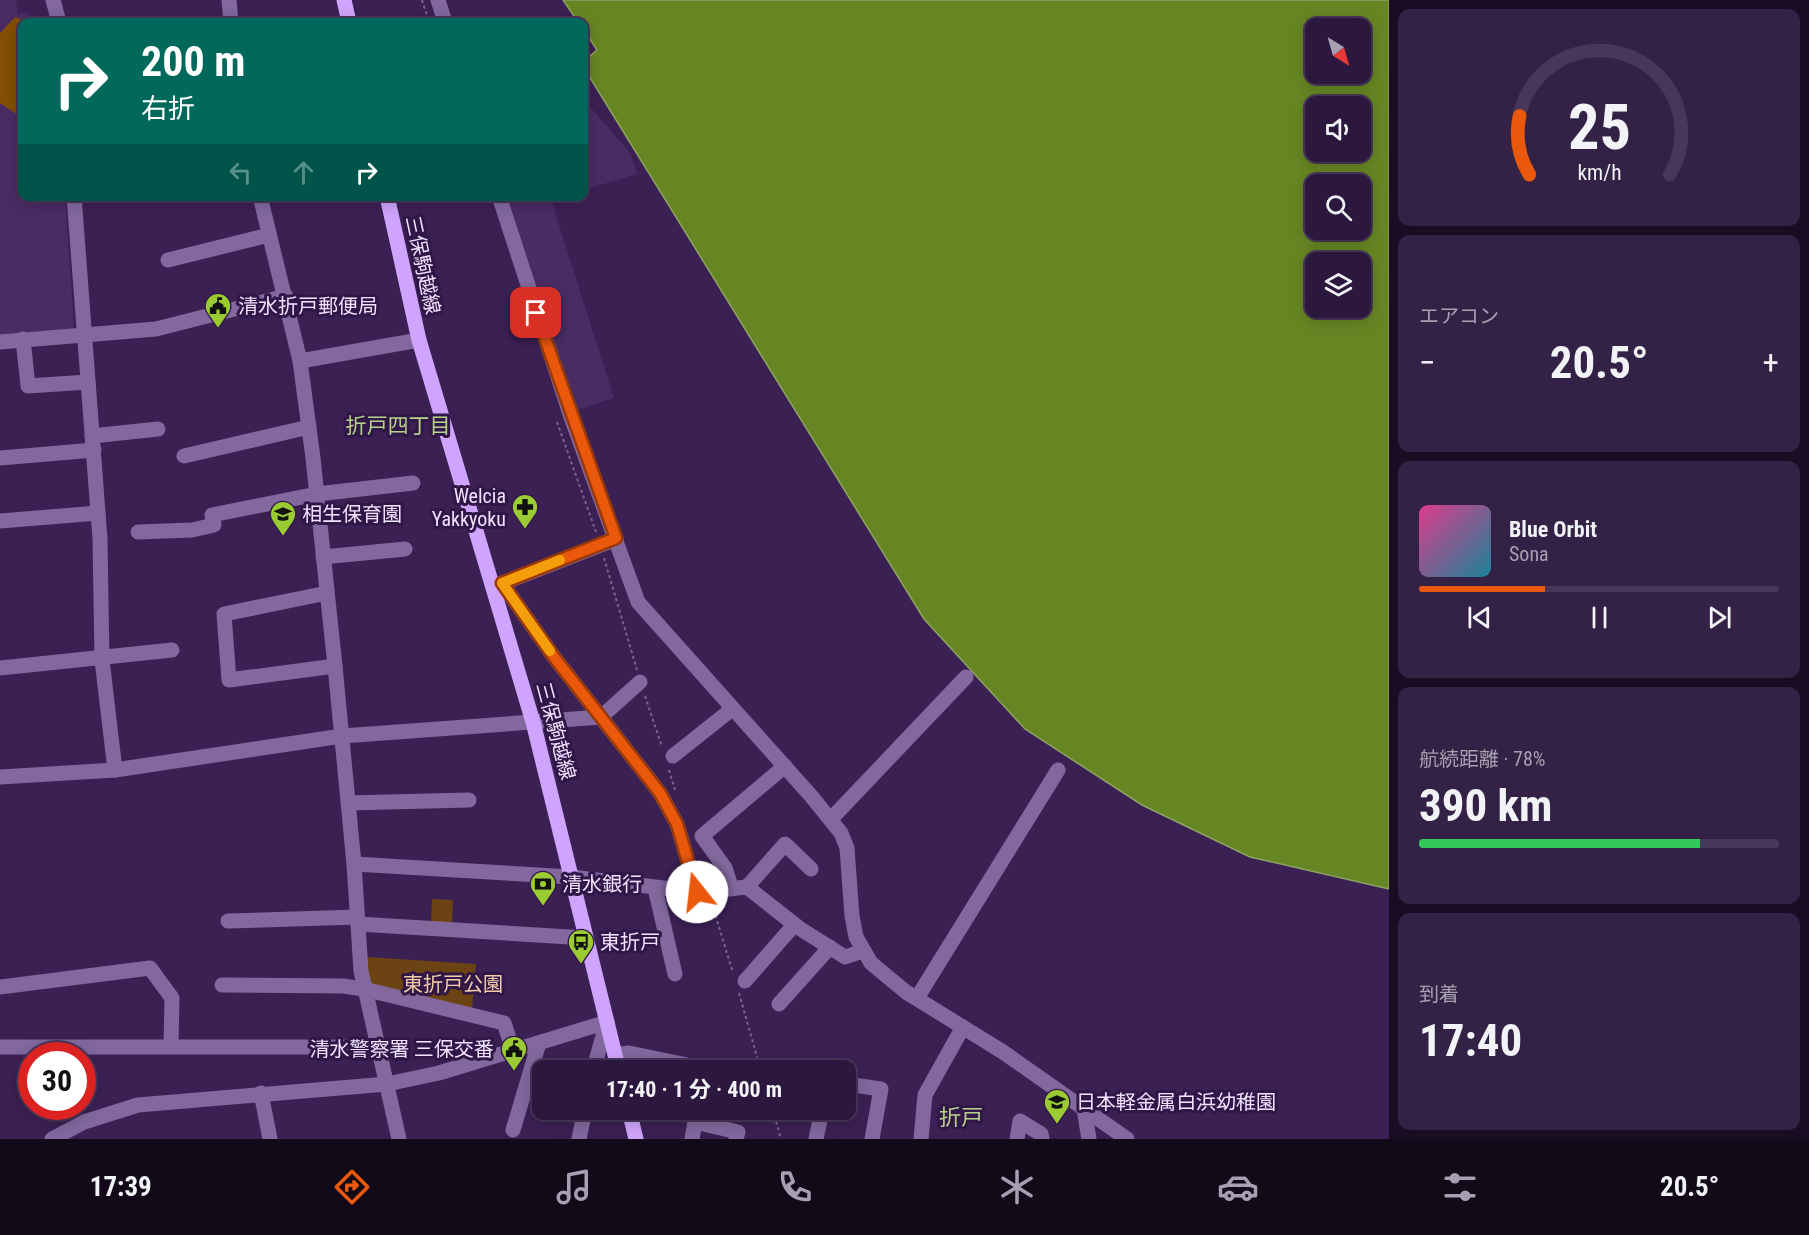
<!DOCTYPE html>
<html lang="ja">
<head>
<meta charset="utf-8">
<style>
	:root { --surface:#2c183f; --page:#342146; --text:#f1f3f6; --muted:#a6a0b0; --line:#483759; --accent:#ea580c }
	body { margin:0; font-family:"Roboto Condensed","Noto Sans JP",sans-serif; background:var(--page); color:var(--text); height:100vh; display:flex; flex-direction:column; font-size:22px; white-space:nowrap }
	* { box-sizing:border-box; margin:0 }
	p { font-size:20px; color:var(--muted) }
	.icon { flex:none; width:33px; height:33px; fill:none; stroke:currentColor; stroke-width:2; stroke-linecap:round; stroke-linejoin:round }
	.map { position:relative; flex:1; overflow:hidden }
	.drawer { display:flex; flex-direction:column; gap:9px; padding:9px; background:#180d23; width:420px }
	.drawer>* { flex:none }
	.guide { position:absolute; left:18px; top:18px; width:570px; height:183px; border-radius:12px; box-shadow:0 3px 15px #0003,0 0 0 2px var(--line); background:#00695c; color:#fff; overflow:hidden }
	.needle { width:39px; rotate:143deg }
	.buttons { position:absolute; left:1305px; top:18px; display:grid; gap:12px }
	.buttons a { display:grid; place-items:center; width:66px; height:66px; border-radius:12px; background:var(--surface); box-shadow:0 3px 15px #0003,0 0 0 2px var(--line); font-size:30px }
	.speed { position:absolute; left:18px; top:1042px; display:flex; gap:12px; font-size:30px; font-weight:700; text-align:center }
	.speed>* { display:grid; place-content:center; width:78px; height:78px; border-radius:50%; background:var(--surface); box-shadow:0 3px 15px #0003,0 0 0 2px var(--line); line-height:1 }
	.speed .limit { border:9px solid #d22; background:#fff; color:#111 }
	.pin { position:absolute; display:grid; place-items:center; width:51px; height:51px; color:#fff; margin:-26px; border-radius:12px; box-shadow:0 3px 9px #0006 }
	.me { position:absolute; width:66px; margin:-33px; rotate:344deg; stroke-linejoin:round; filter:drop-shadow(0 0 4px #0008) }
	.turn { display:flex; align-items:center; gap:21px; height:126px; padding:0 24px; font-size:27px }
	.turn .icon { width:78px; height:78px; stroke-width:2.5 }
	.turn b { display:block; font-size:42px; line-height:51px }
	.lanes { display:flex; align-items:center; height:57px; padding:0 24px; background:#0003; justify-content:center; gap:30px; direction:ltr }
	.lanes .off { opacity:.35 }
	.big { font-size:45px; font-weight:700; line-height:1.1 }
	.drawer .card { flex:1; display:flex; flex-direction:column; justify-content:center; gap:9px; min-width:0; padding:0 21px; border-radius:12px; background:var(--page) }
	.drawer .dial { align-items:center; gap:0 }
	.dial svg { height:156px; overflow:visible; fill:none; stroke:var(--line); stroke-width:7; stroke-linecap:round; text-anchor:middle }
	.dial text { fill:var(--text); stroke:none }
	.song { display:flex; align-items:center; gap:18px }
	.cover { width:72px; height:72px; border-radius:9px; background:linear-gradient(135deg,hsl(330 70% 55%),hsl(190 70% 35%)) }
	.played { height:6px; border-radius:3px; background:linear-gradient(90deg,var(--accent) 35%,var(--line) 35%) }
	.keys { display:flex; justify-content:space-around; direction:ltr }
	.heat { display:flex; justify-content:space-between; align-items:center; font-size:33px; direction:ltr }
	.charge { height:9px; border-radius:4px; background:linear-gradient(90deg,#34c759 78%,var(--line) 0) }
	.trip { position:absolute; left:532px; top:1060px; width:324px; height:60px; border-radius:12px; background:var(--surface); box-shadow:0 3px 15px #0003,0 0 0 2px var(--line); font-weight:700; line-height:60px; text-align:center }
	.menu { display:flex; height:96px; justify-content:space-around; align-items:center; background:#120a19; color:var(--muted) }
	.menu .icon { width:42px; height:42px }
	.menu .selected { color:var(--accent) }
	.menu b { font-size:27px; color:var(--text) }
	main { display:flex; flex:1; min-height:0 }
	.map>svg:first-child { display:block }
</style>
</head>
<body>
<main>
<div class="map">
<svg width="1389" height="1139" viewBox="0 0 1389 1139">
	<rect width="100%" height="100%" fill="#3b2054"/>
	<g fill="#4a2c64">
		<polygon points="0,0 16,0 18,14 25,12 38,22 22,22 22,196 65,197 74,325 71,330 0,336"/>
		<polygon points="584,100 631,154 637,174 584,190"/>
		<polygon points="507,197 561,197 551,200 614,398 573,411"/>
	</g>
	<g fill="#6c4312">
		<polygon points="432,899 453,900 452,923 431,922"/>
		<polygon points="367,957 476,964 472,1009 370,986"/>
	</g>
	<polygon fill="#834e05" points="15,17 29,22 22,22 22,125 18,115 0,103 0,33"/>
	<path fill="#668623" stroke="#8fa264" stroke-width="1.5" fill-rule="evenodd" d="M 563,0 L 1389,0 L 1389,889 L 1250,857 L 1142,805 L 1025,729 L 924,619 L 584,68 L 584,61 L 597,50 L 584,30 L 584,22 L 578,22 ZM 1316,28 L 1360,28 L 1360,74 L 1316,74 ZM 1316,106 L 1360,106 L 1360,152 L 1316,152 ZM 1316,184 L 1360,184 L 1360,230 L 1316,230 ZM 1316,262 L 1360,262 L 1360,308 L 1316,308 Z"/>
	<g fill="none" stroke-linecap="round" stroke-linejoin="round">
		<g stroke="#7a648f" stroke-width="2" stroke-dasharray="3 3" stroke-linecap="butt">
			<polyline points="422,0 429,22"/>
			<polyline points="557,422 596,532"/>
			<polyline points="604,558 637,670"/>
			<polyline points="645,696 662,747"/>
			<polyline points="669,770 675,790"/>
			<polyline points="712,904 733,973"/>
			<polyline points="739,993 761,1071"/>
			<polyline points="773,1110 781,1139"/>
		</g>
		<g stroke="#82689d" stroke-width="15">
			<polyline points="53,0 59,22"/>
			<polyline points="229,0 231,22"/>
			<polyline points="438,0 445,22"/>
			<polyline points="74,196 100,539 102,660 115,770"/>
			<polyline points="260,196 300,361 313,458 335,666 354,864 361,971 399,1139"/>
			<polyline points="499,196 571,417 638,602 812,797 841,833 847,848 852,916 856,937 871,963 906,992 1003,1052 1127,1139"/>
			<polyline points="168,260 269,235"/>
			<polyline points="23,339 28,386 88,382"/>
			<polyline points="0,342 156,329 286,296"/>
			<polyline points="300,361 419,340"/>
			<polyline points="92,436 158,429"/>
			<polyline points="184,456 309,427"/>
			<polyline points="0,458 94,450"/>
			<polyline points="0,521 98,513"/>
			<polyline points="138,532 192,530 214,525 212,515 317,494 413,483"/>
			<polyline points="323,557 405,549"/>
			<polyline points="502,583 554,657 660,793 677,824 697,892"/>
			<polyline points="493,587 616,539"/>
			<polyline points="327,593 224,614 229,680 335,666"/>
			<polyline points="0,668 172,650"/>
			<polyline points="673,756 732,709"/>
			<polyline points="0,777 115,770 342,736 601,717 640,682"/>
			<polyline points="348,803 469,800"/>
			<polyline points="831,819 966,677"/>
			<polyline points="354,864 571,877 697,892 747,887 799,928 845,957 863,951"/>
			<polyline points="747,887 785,844 811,869"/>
			<polyline points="655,888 675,974"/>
			<polyline points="732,889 725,868 702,836 785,766"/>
			<polyline points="228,921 357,917"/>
			<polyline points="358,924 586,938"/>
			<polyline points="745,981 794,925"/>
			<polyline points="222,985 343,986 364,989 504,1023 513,1050"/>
			<polyline points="0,987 150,968 172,998 171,1046"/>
			<polyline points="917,998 1058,770"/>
			<polyline points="779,1004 830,947"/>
			<polyline points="0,1047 377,1047"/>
			<polyline points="615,1055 629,1053 707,1069 738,1071"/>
			<polyline points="593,1071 607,1022"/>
			<polyline points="846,1084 881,1089 872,1139"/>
			<polyline points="261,1093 270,1139"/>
			<polyline points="1084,1109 1089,1139"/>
			<polyline points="513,1130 539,1043"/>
			<polyline points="52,1139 84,1122 138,1105 387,1084 439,1073 607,1022"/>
			<polyline points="579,1139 585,1110"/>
			<polyline points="692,1139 695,1122 738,1132 736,1139"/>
			<polyline points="816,1139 822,1110"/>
			<polyline points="921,1139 925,1095 963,1027"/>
			<polyline points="1017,1139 1020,1121 1041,1134 1042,1139"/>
		</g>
		<g stroke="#cfa4fc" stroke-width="15">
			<polyline points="344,0 349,22"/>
			<polyline points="387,196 419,340 533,722 619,1071"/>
			<polyline points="629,1110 636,1139"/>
		</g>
	</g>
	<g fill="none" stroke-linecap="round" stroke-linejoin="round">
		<g stroke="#983908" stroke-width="15">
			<polyline id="route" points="536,313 616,538 502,583 554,657 660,793 677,824 697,892"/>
		</g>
		<use href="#route" stroke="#ea580c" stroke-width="10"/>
		<polyline stroke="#f59e0b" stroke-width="10" points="550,651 502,583 560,560"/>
	</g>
	<defs>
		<g id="civic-pin" transform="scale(1.35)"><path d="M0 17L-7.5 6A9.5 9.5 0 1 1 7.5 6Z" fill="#9bcb33" stroke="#311648"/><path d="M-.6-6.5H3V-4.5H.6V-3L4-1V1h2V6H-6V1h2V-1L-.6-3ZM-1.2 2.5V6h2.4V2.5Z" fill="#111"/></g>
		<g id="pharmacy-pin" transform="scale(1.35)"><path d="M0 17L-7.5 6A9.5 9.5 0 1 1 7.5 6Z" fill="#9bcb33" stroke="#311648"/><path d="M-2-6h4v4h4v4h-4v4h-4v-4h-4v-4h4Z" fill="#111"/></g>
		<g id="school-pin" transform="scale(1.35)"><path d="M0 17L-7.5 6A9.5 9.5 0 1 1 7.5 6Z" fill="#9bcb33" stroke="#311648"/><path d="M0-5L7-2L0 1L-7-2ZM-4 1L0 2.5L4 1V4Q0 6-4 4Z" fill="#111"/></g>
		<g id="bank-pin" transform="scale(1.35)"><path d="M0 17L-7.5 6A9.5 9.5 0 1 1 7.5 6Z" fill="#9bcb33" stroke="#311648"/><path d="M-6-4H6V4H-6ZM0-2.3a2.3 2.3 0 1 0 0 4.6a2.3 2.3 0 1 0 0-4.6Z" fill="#111"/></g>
		<g id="bus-pin" transform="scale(1.35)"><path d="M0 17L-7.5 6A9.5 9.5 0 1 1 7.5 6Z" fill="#9bcb33" stroke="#311648"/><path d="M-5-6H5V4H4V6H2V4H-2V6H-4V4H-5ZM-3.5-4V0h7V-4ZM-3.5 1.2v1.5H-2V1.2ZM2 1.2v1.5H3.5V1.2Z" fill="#111"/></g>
	</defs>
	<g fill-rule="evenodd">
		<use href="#civic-pin" x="218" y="306"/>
		<use href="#pharmacy-pin" x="525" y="507"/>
		<use href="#school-pin" x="283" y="514"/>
		<use href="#bank-pin" x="543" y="884"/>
		<use href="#bus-pin" x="581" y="942"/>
		<use href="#civic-pin" x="514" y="1049"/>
		<use href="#school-pin" x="1057" y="1102"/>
	</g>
	<g text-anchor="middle" stroke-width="6" stroke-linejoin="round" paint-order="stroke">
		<g font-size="20" fill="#efe3fd" stroke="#311648">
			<text transform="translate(423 265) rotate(78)" y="7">三保駒越線</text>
			<text transform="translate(556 731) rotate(75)" y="7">三保駒越線</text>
		</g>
		<g font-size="20" fill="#efe3fd" stroke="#311648" text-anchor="start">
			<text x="238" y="313">清水折戸郵便局</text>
			<text x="506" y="503" text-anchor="end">Welcia<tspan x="506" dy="23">Yakkyoku</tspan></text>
			<text x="302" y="521">相生保育園</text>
			<text x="562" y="891">清水銀行</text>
			<text x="600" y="949">東折戸</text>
			<text x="494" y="1056" text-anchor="end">清水警察署 三保交番</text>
			<text x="1076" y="1109">日本軽金属白浜幼稚園</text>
		</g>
		<g font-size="20" fill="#f3cda9" stroke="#311648">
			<text x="453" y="991">東折戸公園</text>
		</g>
		<g font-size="21" fill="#b7d38b" stroke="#311648">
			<text x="398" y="433">折戸四丁目</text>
		</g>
		<g font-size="22" fill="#b7d38b" stroke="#311648">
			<text x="961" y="1125">折戸</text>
		</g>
	</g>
</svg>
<div class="buttons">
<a><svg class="needle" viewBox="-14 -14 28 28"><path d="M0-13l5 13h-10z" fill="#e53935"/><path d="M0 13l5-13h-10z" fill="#a6a0b0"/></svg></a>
<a><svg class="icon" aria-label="sound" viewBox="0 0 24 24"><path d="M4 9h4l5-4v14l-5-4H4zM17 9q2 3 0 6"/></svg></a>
<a><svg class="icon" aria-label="search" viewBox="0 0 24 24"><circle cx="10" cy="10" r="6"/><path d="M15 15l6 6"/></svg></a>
<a><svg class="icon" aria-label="layers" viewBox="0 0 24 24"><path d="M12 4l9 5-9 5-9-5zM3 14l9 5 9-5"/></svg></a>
</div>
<div class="speed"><div class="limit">30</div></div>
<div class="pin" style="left:536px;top:313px;background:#d93025"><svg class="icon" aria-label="arrive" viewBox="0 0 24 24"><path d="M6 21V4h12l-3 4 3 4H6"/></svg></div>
<svg class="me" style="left:697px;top:892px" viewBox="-20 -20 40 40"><circle r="19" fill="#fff"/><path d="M0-13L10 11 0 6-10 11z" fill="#ea580c"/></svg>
<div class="trip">17:40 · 1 分 · 400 m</div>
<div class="guide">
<div class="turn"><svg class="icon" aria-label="right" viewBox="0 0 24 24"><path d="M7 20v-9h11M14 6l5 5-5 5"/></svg><div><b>200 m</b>右折</div></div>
<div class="lanes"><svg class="icon off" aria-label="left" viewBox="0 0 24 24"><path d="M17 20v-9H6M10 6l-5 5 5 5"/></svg><svg class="icon off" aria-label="ahead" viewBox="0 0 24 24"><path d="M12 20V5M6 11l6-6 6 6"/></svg><svg class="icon" aria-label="right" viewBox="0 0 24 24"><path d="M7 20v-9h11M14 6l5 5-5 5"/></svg></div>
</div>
</div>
<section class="drawer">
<div class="card dial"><svg viewBox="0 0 100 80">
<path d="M14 69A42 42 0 1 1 86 69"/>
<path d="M14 69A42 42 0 0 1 9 39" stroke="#ea580c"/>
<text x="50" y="56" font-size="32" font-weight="700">25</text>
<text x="50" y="72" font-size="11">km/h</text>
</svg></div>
<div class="card"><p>エアコン</p>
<div class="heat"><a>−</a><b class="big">20.5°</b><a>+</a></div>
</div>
<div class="card">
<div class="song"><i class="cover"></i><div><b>Blue Orbit</b><p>Sona</p></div></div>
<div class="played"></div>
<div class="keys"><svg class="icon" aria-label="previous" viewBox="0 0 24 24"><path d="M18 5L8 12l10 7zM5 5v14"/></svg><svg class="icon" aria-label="pause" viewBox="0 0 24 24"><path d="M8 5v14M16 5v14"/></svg><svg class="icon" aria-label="next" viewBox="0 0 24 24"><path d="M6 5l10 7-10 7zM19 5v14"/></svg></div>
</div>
<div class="card"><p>航続距離 · 78%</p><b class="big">390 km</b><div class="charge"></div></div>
<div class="card"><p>到着</p><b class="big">17:40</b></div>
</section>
</main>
<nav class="menu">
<b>17:39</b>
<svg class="icon selected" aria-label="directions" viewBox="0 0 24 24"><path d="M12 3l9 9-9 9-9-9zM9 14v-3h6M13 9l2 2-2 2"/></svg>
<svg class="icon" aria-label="music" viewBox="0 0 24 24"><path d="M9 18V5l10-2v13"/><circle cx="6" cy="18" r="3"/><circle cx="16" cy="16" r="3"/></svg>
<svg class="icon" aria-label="phone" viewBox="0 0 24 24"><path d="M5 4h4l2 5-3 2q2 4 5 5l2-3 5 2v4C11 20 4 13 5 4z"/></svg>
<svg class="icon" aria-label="climate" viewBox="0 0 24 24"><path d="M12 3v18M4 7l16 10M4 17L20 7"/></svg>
<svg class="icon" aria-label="car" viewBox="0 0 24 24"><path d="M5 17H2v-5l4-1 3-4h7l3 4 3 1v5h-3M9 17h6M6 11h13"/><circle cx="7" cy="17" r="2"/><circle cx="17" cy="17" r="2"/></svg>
<svg class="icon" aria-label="filters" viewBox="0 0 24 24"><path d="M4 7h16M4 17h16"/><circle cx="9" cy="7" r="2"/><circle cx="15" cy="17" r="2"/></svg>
<b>20.5°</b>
</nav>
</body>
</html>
